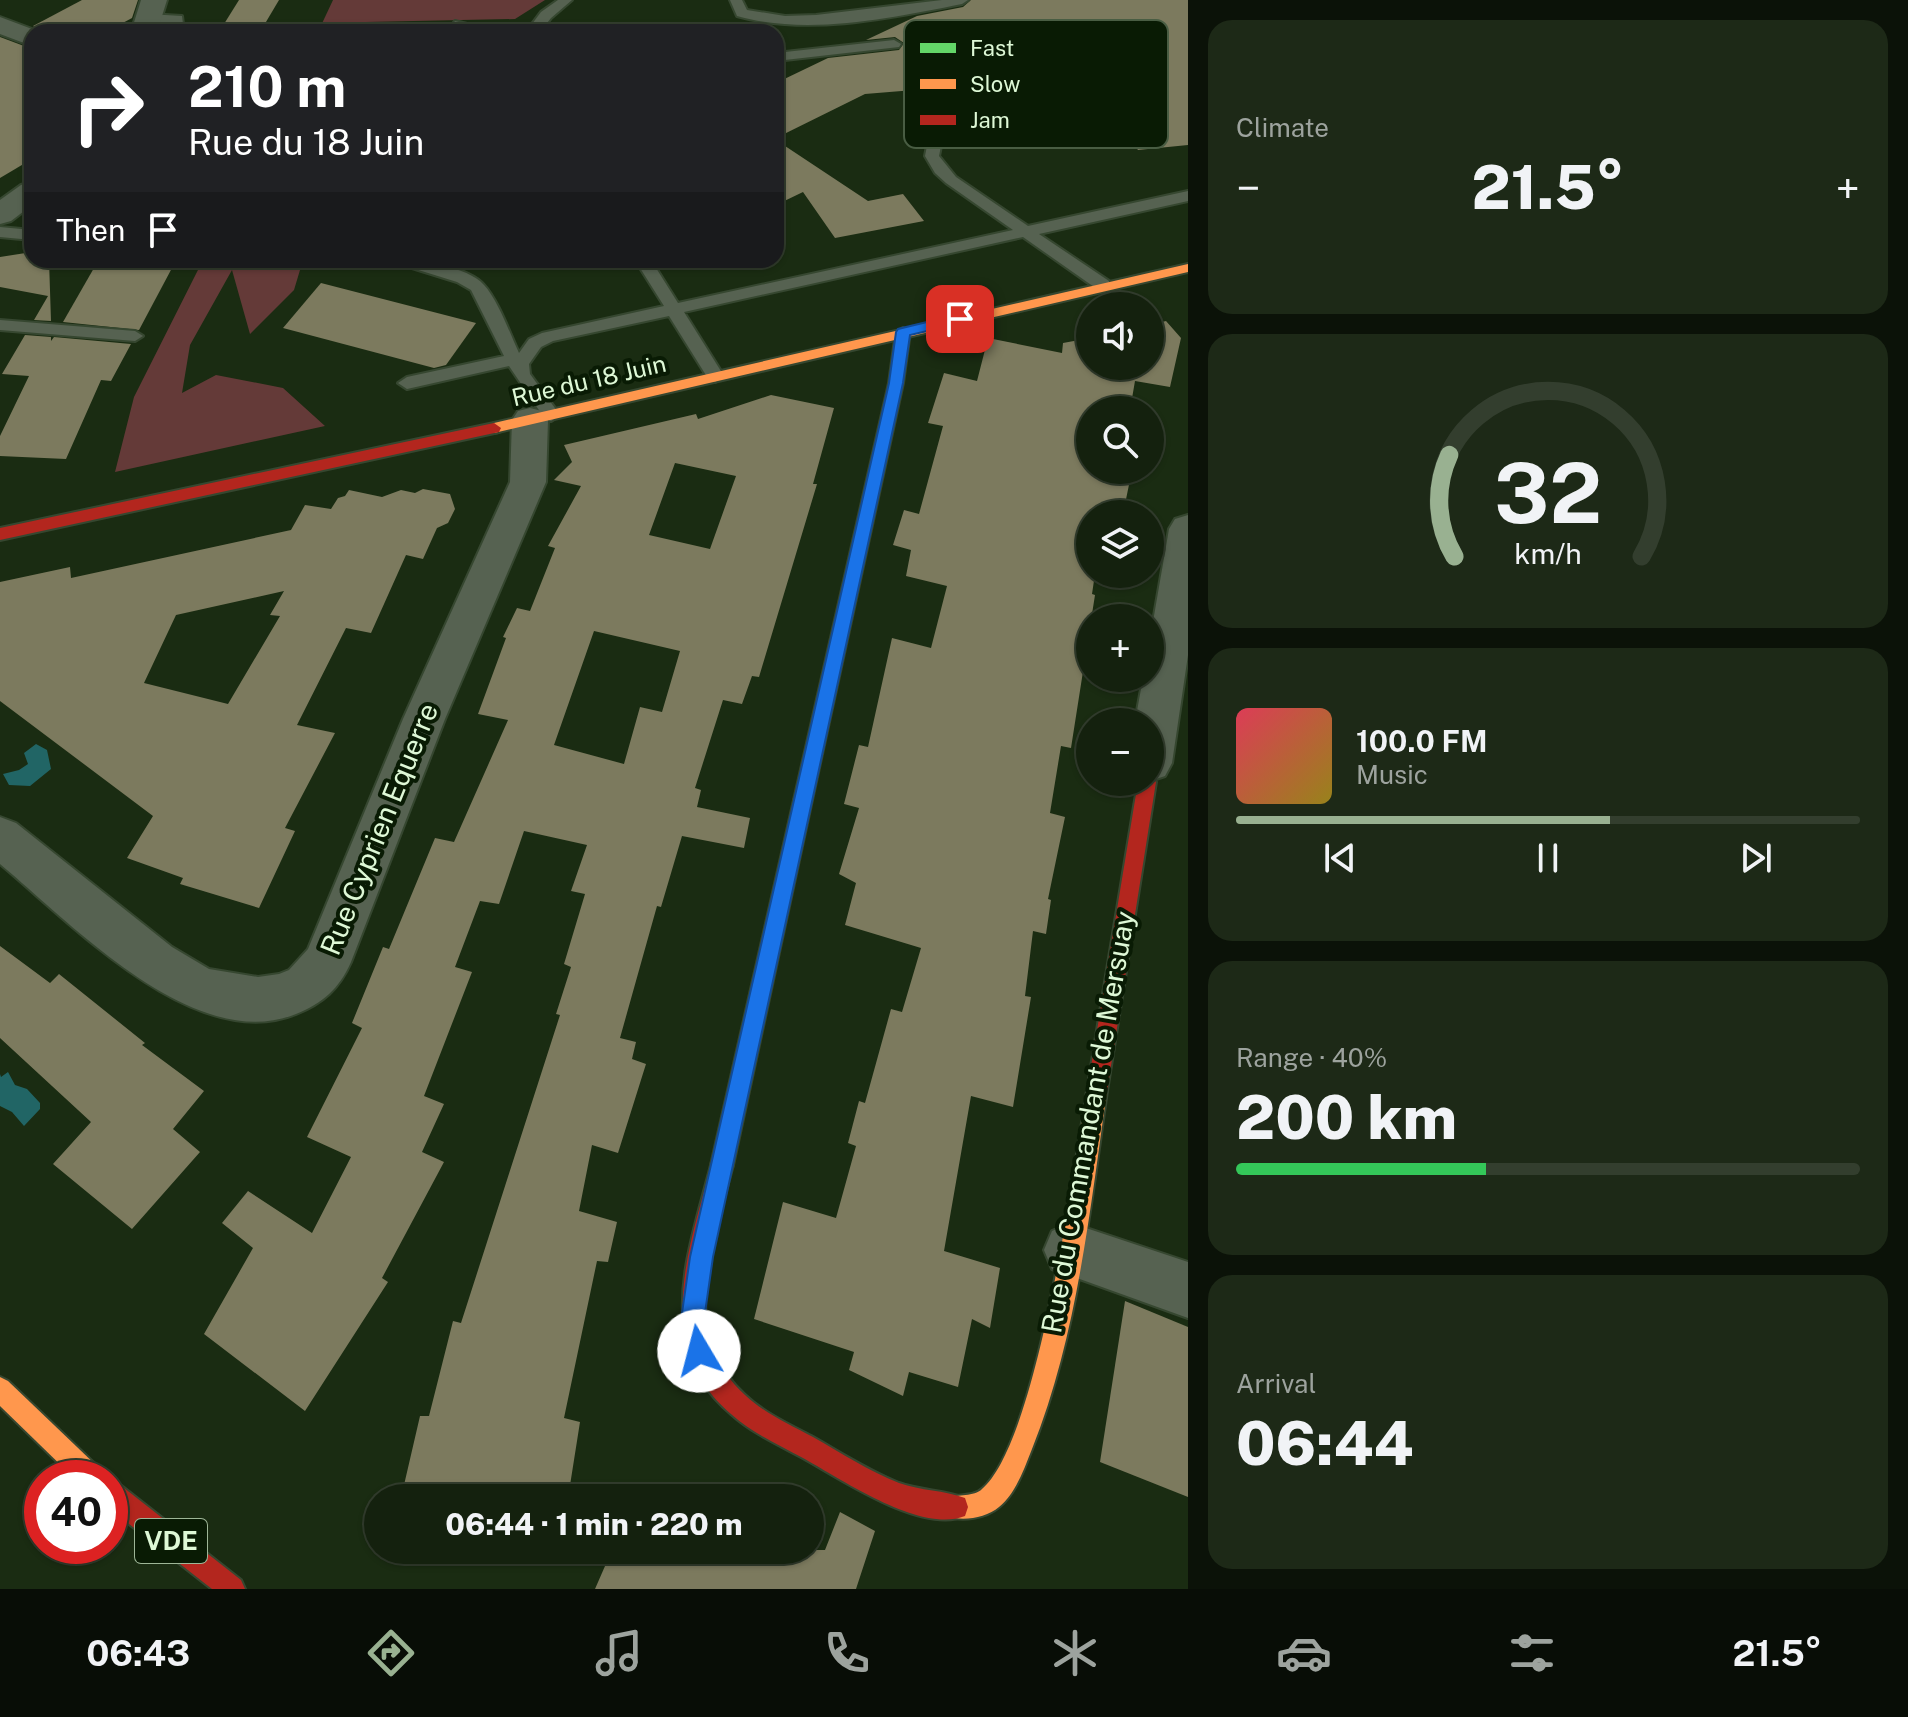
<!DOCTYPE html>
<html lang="en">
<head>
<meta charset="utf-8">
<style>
	:root { --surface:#14210e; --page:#1d2917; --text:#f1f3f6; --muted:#9da39e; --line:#333e2e; --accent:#99b191 }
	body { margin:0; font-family:"Public Sans",sans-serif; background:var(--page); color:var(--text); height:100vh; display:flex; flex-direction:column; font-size:30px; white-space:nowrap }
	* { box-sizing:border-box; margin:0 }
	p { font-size:26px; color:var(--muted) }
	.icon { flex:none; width:44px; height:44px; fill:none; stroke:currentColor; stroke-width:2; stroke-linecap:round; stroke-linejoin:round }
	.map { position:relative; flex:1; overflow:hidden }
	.drawer { display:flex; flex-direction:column; gap:20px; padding:20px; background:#0b1208; width:720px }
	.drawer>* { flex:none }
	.guide { position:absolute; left:24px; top:24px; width:760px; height:244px; border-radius:24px; box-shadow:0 2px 6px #0004,0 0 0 2px var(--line); background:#202124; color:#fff; overflow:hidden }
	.tools { position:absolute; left:1076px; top:292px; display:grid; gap:16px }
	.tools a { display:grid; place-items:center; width:88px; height:88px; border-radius:50%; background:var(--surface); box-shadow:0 2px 6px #0004,0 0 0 2px var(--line); font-size:40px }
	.speed { position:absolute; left:24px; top:1460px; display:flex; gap:16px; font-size:40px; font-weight:700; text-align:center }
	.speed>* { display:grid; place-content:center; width:104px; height:104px; border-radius:50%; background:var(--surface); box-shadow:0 2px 6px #0004,0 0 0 2px var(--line); line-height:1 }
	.speed .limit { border:12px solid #d22; background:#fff; color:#111 }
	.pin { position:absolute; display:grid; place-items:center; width:68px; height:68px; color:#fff; margin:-34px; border-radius:16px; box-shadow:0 4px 12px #0006 }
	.me { position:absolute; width:88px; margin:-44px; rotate:352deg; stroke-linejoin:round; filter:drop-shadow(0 0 6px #0008) }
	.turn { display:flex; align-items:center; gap:28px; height:168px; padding:0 32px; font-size:36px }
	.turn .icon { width:104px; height:104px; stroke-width:2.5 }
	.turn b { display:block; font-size:56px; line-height:68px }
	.then { display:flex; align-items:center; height:76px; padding:0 32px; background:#0003; gap:16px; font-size:30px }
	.big { font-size:60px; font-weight:800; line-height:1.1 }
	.drawer .card { flex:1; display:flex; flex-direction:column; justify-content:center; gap:12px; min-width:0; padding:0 28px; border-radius:24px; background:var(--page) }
	.drawer .dial { align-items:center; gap:0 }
	.dial svg { height:208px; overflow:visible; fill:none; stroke:var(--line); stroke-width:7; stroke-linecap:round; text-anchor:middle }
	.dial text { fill:var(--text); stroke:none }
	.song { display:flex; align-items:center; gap:24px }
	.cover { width:96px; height:96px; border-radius:12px; background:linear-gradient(135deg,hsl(350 70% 55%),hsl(50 70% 35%)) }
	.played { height:8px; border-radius:4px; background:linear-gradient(90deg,var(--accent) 60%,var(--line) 60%) }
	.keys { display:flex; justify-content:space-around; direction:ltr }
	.heat { display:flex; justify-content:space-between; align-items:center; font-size:44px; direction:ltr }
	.charge { height:12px; border-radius:6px; background:linear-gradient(90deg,#34c759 40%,var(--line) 0) }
	.trip { position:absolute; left:364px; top:1484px; width:460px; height:80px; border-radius:40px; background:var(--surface); box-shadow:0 2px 6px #0004,0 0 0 2px var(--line); font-weight:800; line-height:80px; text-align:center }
	.menu { display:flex; height:128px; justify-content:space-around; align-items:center; background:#080d06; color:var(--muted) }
	.menu .icon { width:56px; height:56px }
	.menu .current { color:var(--accent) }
	.menu b { font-size:36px; color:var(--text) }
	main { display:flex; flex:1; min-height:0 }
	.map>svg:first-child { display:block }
</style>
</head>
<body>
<main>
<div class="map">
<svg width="1188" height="1589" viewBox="0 0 1188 1589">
	<rect width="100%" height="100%" fill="#1a2c12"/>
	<g fill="#643a38">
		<polygon points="333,0 545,0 515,19 366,22 363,32 318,32"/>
		<polygon points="203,260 303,260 294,290 250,334 232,270 190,345 182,393 216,375 283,388 325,426 115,472 134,397"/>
	</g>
	<g fill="#216565">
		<polygon points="36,744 47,750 51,769 30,786 9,785 3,774 19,770 28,764 24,753"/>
		<polygon points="8,1072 15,1085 27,1089 40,1103 40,1109 24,1126 12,1112 0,1106 0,1074 1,1077"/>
	</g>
	<g fill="#7c7a5e" fill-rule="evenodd">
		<polygon points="82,0 138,0 132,18 106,32 43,32 33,26"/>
		<polygon points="239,0 279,0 260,32 219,32"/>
		<polygon points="971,0 1188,0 1188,145 1138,150 1084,76 865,94 776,138 776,83 828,58 899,50 904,43 895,37 866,40 917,16 963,7"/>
		<polygon points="0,37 32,49 32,159 0,178"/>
		<polygon points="776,140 868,201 903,194 924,221 835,238 803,192 776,205"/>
		<polygon points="32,252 32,260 49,260 51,321 34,320 48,296 0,287 0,257"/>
		<polygon points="98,261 172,268 139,330 63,322"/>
		<polygon points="321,283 476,323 446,365 434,368 283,328"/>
		<polygon points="1166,321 1181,338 1170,387 1135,381 1130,410 1090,410 1090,470 1132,470 1123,514 1090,514 1090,574 1095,574 1092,594 1095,595 1071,748 1061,746 1050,813 1065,817 1048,899 1051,900 1046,934 1033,931 1025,996 1031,997 1013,1107 971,1096 944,1251 1000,1268 990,1328 972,1319 958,1387 909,1372 903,1396 849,1370 854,1352 754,1319 783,1202 836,1218 856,1146 848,1143 859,1101 865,1103 891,1009 902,1012 921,948 845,925 856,883 839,874 859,808 844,804 859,745 868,747 892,638 931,648 947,586 906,576 911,550 893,545 904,510 919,514 943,426 928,423 944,373 977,381 988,338 1062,353 1063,343 1090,338 1090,366 1150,366 1150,325"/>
		<polygon points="25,335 51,337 51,341 54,337 131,344 111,381 101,380 66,459 0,456 0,436 29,376 2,374"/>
		<path d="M 771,395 L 834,408 L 813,484 L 817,484 L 759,677 L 752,676 L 742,704 L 723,700 L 695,788 L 701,790 L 697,807 L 750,818 L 744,848 L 682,836 L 661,907 L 657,906 L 620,1038 L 636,1042 L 632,1059 L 646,1064 L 618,1153 L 592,1145 L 579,1211 L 617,1222 L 608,1262 L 597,1261 L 564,1418 L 580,1422 L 568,1498 L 401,1498 L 420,1416 L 429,1416 L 453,1321 L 461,1323 L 560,1015 L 556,1014 L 571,967 L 564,964 L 585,894 L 571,891 L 587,845 L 524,831 L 499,904 L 480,901 L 455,967 L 472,972 L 424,1096 L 444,1104 L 422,1152 L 444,1162 L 382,1278 L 388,1282 L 305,1411 L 204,1334 L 253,1248 L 222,1223 L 248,1191 L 312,1233 L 351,1157 L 307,1137 L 362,1028 L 352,1023 L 383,947 L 389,949 L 435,838 L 454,842 L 508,720 L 478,714 L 506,638 L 503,637 L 517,608 L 530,611 L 555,548 L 548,546 L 581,486 L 554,480 L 572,462 L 564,445 L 696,414 L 698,419 ZM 675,463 L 736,476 L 710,549 L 649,535 ZM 594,631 L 680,651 L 662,712 L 640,707 L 624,764 L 554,745 Z"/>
		<path d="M 423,489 L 450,494 L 455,509 L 448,523 L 437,528 L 423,559 L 406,555 L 371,633 L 346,628 L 297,725 L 335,733 L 285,828 L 295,831 L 259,908 L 180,884 L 183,878 L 127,858 L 153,816 L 0,701 L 0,582 L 70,567 L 71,578 L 291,530 L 305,505 L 331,509 L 338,498 L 345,496 L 349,490 L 382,497 L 401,490 L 415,493 ZM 284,591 L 270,615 L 280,616 L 228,704 L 144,683 L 176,615 Z"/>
		<polygon points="0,946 50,983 59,974 145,1043 142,1045 204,1091 173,1129 200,1152 132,1229 53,1164 91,1122 0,1038"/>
		<polygon points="1125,1301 1188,1327 1188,1497 1100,1462"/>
		<polygon points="840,1512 875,1531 856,1589 595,1589 612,1550 825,1550"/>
	</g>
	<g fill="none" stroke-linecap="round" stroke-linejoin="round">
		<g stroke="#364730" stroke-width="4">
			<g id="lane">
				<polygon points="558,0 572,0 551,18 540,32 526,32 541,12"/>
				<path d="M 730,0 L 742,0 L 747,10 L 785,16 L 816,15 L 942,0 L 968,0 L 962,4 C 891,18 808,36 737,16 Z"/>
				<polygon points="148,14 182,16 184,32 170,32 170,23 143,21 143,15"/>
				<polygon points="455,21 467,24 461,32 447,32"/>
				<polygon points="894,40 901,44 899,47 776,61 776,53"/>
				<path d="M 1069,80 L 1076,84 L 1074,87 L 992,94 L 975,99 L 941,146 L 939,156 L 956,177 L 1028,226 L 1188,191 L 1188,201 L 1039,234 L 1109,281 L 1109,289 L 1097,289 L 1023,237 L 684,312 L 724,376 L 715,382 L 709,380 L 669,316 L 553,341 L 541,347 L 529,364 L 530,374 L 560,415 L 551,421 L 545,419 L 509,366 L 407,389 L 398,383 L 407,377 L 504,356 L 471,290 L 457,282 L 396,263 L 394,260 C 417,260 468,266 484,285 C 498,300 510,334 519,353 L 529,339 L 542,333 L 664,306 L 635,260 L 651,260 L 678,303 L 1013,230 L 946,183 L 935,173 L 925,156 L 927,146 L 965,93 L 991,86 Z"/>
				<polygon points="0,227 32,230 32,240 0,237"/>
				<polygon points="0,320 135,331 143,336 135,341 0,330"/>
			</g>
		</g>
		<g stroke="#364730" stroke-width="4">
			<g id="street">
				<polygon points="141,0 167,0 157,32 131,32"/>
				<polygon points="0,17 40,32 32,32 32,46 0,34"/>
				<polygon points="32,182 32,205 11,221 0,224 0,200 21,185"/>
				<path d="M 530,408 L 542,411 L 548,420 L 546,482 L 445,719 L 351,962 C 339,989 323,1003 296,1014 C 195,1055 71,923 0,864 L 0,817 L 16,823 L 172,947 L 209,969 L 258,977 L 279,974 L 289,970 L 308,949 L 403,719 L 510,482 L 512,420 L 518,411 Z"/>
				<polygon points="1188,515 1188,655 1172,763 1165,776 1150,781 1150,722 1135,722 1143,678 1150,678 1150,639 1169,529 1175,519"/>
				<polygon points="1071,1223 1188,1262 1188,1318 1052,1269 1044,1250 1052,1231"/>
			</g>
		</g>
		<g stroke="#364730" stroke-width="4">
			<polygon id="fast" points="803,792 809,795 812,800 733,1165 730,1173 722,1176 714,1173 711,1165 794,800 797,795"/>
		</g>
		<g stroke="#364730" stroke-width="4">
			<g id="slow">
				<polygon points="1188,264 1188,272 494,433 487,428 494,423"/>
				<path d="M 1097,1081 L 1104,1084 L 1107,1091 C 1090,1210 1077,1337 1032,1449 C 1024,1469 1016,1493 999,1507 C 986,1518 962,1522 947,1516 L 944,1507 L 947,1498 C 958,1494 974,1497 982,1489 C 1037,1443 1074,1170 1087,1091 L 1090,1084 Z"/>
				<polygon points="0,1377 8,1381 100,1469 103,1478 74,1478 0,1406"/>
			</g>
		</g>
		<g stroke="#364730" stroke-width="4">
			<g id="jam">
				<polygon points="903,328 910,332 903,383 812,800 809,805 797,805 794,800 889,383 896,332"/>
				<polygon points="494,423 501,428 499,432 0,540 0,528"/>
				<polygon points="1150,776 1156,782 1107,1091 1104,1098 1097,1101 1090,1098 1087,1091 1138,782 1150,782"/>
				<path d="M 722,1154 L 730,1157 L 733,1165 C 713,1243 676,1332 745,1395 C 764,1413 790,1425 813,1437 C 841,1453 869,1471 899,1483 C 921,1491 944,1490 965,1498 L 968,1507 L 965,1516 C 921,1534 841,1479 803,1458 C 779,1445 752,1433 731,1414 C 711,1397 694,1374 688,1349 C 672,1288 696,1224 711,1165 L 714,1157 Z"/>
				<polygon points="110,1481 119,1484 241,1580 245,1589 212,1589 110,1509"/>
			</g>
		</g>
		<use href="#lane" fill="#566251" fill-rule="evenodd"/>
		<use href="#street" fill="#566251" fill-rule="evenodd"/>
		<use href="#fast" fill="#63d668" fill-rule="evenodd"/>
		<use href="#slow" fill="#ff974d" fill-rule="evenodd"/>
		<use href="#jam" fill="#b3261e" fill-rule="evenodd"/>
	</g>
	<polygon fill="#1a73e8" stroke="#114b97" stroke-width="2" points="960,314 967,319 965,322 910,335 903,383 713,1257 703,1327 711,1351 707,1359 699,1363 691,1359 680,1327 690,1257 889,383 896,332 898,329"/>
	<g text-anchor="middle" stroke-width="8" stroke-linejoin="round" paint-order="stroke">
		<g font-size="24" fill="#def8d6" stroke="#091b04">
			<text transform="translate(589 381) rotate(-13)" y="8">Rue du 18 Juin</text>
		</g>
		<rect fill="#091b04" stroke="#9eb697" stroke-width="2" x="135" y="1519" width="72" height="44" rx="6"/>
		<g font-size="26" font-weight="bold" fill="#def8d6">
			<text x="171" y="1550">VDE</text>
		</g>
		<g font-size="28" fill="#def8d6" stroke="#091b04">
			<text transform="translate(379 829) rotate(-68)" y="10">Rue Cyprien Equerre</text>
			<text transform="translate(1088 1122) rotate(-80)" y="10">Rue du Commandant de Mersuay</text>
		</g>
	</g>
	<rect x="904" y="20" width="264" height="128" rx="12" fill="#091b04" stroke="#495d43" stroke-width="2"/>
	<rect x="920" y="43" width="36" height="10" fill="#63d668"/>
	<rect x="920" y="79" width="36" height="10" fill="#ff974d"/>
	<rect x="920" y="115" width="36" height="10" fill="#b3261e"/>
	<g font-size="22" fill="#def8d6">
		<text x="970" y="56">Fast</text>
		<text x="970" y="92">Slow</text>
		<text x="970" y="128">Jam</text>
	</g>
</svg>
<div class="tools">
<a><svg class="icon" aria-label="sound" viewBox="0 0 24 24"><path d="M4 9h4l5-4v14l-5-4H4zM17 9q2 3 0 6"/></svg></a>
<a><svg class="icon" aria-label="search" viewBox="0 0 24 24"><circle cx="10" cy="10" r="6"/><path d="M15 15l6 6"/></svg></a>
<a><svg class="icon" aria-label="layers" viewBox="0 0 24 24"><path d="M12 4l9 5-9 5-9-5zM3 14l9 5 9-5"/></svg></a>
<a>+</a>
<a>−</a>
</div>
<div class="speed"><div class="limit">40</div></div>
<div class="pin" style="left:960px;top:319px;background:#d93025"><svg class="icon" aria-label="arrive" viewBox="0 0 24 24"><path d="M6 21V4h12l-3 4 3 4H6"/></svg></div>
<svg class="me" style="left:699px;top:1351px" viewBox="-20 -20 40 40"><circle r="19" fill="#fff"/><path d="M0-13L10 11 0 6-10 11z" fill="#1a73e8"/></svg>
<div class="trip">06:44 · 1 min · 220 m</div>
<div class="guide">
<div class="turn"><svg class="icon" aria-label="right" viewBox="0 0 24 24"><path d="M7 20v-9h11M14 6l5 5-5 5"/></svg><div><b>210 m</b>Rue du 18 Juin</div></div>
<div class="then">Then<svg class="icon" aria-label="arrive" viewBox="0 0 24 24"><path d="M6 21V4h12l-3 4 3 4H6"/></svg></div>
</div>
</div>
<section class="drawer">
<div class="card"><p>Climate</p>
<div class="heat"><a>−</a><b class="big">21.5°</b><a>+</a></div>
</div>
<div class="card dial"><svg viewBox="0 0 100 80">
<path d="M14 69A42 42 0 1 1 86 69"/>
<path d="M14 69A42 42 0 0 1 12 30" stroke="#99b191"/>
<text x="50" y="56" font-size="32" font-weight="700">32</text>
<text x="50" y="72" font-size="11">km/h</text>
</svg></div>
<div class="card">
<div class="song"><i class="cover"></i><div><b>100.0 FM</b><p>Music</p></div></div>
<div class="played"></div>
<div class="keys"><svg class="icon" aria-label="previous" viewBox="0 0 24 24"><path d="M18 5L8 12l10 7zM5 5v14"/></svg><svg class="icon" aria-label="pause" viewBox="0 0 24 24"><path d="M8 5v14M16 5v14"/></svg><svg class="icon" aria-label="next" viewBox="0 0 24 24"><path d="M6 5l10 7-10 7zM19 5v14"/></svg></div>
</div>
<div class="card"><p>Range · 40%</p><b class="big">200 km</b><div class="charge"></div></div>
<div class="card"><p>Arrival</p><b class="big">06:44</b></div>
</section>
</main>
<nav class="menu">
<b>06:43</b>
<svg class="icon current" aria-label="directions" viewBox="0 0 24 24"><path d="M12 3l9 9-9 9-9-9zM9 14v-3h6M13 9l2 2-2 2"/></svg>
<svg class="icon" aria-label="music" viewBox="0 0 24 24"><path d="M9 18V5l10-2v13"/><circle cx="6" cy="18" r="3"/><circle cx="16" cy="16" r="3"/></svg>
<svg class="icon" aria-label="phone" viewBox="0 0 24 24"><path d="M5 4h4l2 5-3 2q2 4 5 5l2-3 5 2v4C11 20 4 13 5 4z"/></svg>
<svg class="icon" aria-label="climate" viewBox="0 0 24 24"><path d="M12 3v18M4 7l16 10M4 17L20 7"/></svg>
<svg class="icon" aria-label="car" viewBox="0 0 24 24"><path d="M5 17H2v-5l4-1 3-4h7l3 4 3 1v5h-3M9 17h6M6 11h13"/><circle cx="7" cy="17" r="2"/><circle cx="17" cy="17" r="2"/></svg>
<svg class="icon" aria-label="filters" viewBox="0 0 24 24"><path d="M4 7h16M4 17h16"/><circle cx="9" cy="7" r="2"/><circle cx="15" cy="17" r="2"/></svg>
<b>21.5°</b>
</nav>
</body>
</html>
